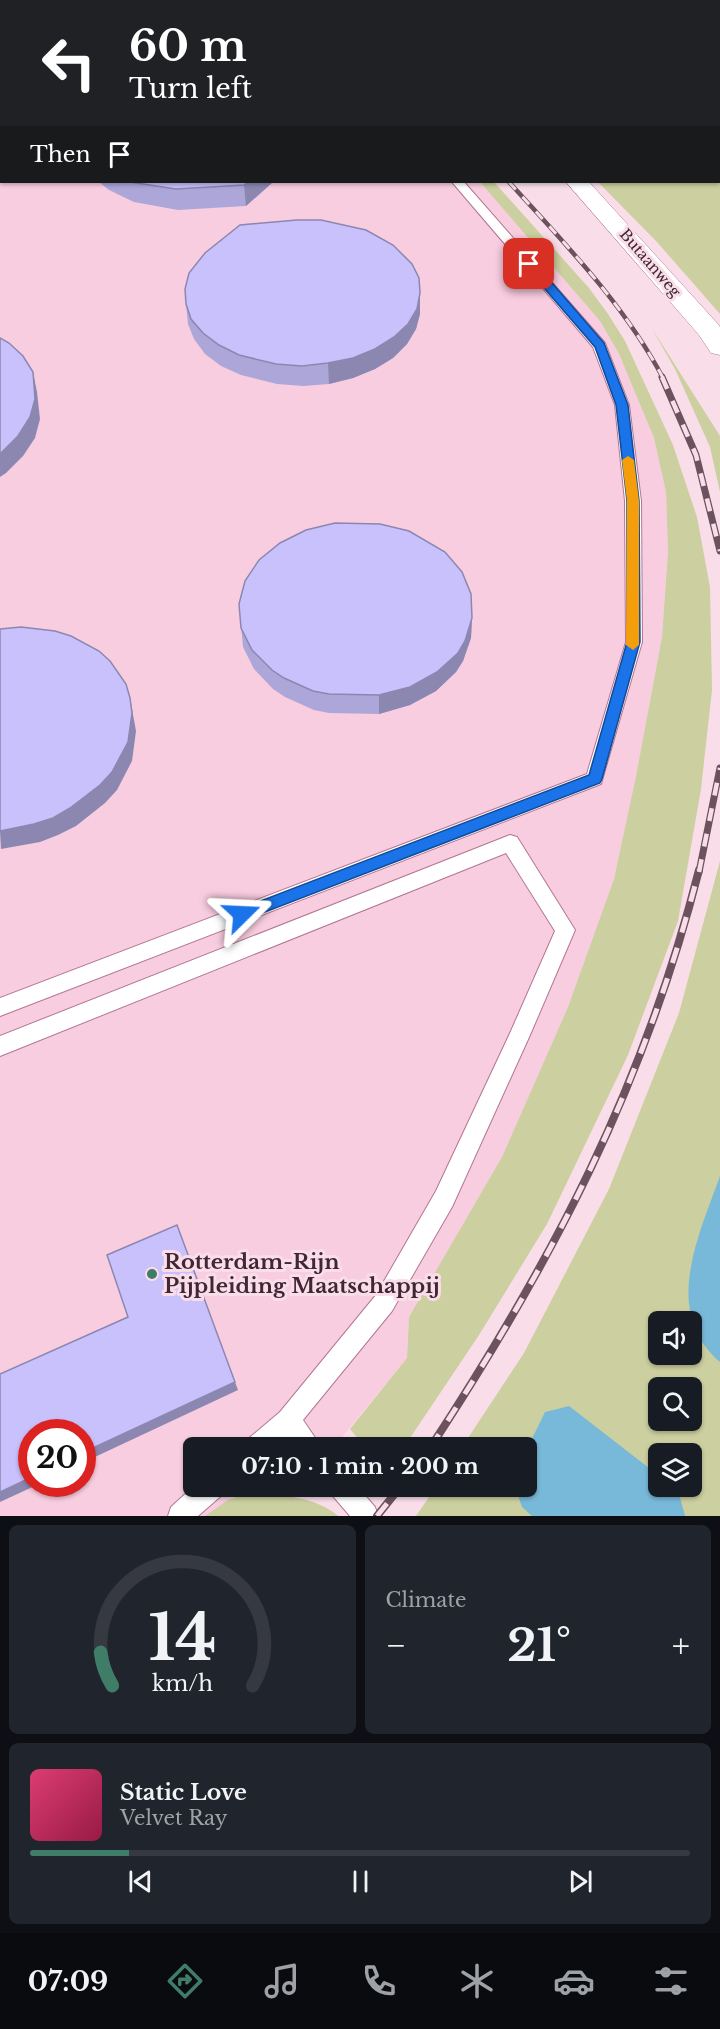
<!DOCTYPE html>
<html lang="en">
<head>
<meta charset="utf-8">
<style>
	:root { --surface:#171b24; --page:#20242c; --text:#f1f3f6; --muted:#9ea1a6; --line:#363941; --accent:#3f7d69 }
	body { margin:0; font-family:"Libre Baskerville",serif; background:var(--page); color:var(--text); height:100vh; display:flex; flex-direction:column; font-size:22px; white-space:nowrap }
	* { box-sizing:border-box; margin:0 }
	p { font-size:20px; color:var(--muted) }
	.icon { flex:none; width:33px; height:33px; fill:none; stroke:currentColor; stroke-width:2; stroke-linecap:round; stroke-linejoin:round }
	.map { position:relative; height:1516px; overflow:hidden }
	.sheet { display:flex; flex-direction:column; gap:9px; padding:9px; background:#0d0f14; flex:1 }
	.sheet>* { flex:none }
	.banner { position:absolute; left:0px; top:0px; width:720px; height:183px; box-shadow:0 2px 4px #0004; background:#202124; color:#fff; overflow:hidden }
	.fabs { position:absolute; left:648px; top:1311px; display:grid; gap:12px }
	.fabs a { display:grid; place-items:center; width:54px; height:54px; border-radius:9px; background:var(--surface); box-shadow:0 2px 4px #0004; font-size:30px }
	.speed { position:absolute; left:18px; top:1419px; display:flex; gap:12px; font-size:30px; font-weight:700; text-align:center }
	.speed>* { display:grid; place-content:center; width:78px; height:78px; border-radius:50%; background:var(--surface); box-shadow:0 2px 4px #0004; line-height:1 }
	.speed .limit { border:9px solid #d22; background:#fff; color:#111 }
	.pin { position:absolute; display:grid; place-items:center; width:51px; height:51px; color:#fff; margin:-26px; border-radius:12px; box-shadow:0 3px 9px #0006 }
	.me { position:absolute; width:66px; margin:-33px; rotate:69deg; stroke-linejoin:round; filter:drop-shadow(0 0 4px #0008) }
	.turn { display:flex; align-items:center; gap:21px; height:126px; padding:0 30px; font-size:27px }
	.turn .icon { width:78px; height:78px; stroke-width:2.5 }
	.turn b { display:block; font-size:42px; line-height:51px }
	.then { display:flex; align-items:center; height:57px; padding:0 30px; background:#0003; gap:12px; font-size:22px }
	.big { font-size:45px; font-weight:700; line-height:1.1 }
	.sheet .card { flex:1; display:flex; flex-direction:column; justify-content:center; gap:9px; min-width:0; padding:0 21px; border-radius:9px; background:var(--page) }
	.sheet .dial { align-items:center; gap:0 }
	.dial svg { height:156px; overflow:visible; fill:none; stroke:var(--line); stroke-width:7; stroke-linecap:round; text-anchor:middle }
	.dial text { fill:var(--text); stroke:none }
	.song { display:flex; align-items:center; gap:18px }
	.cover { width:72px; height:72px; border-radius:9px; background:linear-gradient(135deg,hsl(340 70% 55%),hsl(340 70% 35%)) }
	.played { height:6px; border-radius:3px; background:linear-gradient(90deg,var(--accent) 15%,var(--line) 15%) }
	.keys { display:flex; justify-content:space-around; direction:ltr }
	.heat { display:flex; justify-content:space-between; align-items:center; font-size:33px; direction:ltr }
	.sheet .tiles { flex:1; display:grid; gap:9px; grid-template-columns:1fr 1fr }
	.card:last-child { grid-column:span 2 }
	.trip { position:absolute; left:183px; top:1437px; width:354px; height:60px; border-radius:9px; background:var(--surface); box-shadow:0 2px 4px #0004; font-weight:700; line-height:60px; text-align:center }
	.tabs { display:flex; height:96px; justify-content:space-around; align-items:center; background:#090b0e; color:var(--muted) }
	.tabs .icon { width:42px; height:42px }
	.tabs .current { color:var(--accent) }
	.tabs b { font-size:27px; color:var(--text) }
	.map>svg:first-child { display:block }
</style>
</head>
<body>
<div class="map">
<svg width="720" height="1516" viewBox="0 0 720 1516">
	<rect width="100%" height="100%" fill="#f9dee9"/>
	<path fill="#f9cde0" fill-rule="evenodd" d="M 0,0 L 321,0 L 322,1 L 2,2 L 2,182 L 480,182 L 600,321 L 619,354 L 654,438 L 666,492 L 668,551 L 662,637 L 636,776 L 614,879 L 568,1007 L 502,1157 L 409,1317 L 407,1358 L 334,1447 L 194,1448 L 194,1486 L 301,1487 L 285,1505 L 293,1516 L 0,1516 ZM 32,1432 L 82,1432 L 82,1484 L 32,1484 Z"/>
	<g fill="#cccf9f" fill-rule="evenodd">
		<polygon points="719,128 720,128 720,314 657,242 598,182 718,182"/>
		<polygon points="480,182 494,182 589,288 608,314 625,341 673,445 697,517 710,587 712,690 701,789 678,921 628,1055 547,1224 479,1335 404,1447 365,1447 350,1429 407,1358 409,1317 502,1157 568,1007 614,879 636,776 662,637 668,551 666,492 654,438 619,354 600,321"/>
		<polygon points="651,327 720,436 720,492 710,447 675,369"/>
		<path d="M 720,861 L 720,1516 L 416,1516 L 436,1487 L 526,1486 L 526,1448 L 462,1447 L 524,1353 L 609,1189 L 679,1013 ZM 658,1322 L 692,1322 L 692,1354 L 658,1354 ZM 658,1388 L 692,1388 L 692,1420 L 658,1420 ZM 658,1454 L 692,1454 L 692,1486 L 658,1486 Z"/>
		<path d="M 245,1494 C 274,1493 315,1496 338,1516 L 205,1516 L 228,1500 Z"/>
	</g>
	<g fill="#78b9d9">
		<path d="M 720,1176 L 720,1362 C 661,1312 699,1235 720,1176 Z"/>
		<polygon points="569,1406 658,1475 658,1486 674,1487 678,1490 685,1516 532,1516 522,1507 515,1487 526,1486 527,1449 545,1412"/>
	</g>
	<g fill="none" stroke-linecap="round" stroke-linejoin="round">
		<g stroke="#b27692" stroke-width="2">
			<g id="lane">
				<polygon points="295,0 307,0 308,2 296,2"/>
				<polygon points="452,182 464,182 605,343 629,405 641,501 642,642 601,784 0,1016 0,998 587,774 626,642 625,501 615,405 593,347"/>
				<polygon points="510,835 517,837 575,930 530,1035 452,1207 392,1311 303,1420 322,1448 294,1448 287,1438 276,1448 245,1448 248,1439 280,1412 376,1295 436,1191 511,1031 555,931 506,853 0,1056 0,1036"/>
				<polygon points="194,1486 225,1486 222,1495 198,1516 168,1516 171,1507"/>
				<polygon points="329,1486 357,1486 375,1507 378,1516 350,1516 332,1495"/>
			</g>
		</g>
		<g stroke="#b27692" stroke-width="1">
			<g id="street">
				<polygon points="394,0 414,0 415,2 395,2"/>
				<polygon points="615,0 636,0 637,2 616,2"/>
				<polygon points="718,76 720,76 720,91 718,90"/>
				<polygon points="566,182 589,182 717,323 720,327 720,355 711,353 699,335"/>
			</g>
		</g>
		<use href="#lane" fill="#fff" fill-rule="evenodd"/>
		<use href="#street" fill="#fff" fill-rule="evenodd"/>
		<g stroke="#6c525e" stroke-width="4.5">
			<g id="rail-far2">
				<polyline points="347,0 349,2"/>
				<path d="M 509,182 C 565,244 624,304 663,378"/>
			</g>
		</g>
		<g stroke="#6c525e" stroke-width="7">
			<g id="rail-far1">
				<polyline points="662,377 696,455 720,551"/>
				<polyline points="699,872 720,768"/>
			</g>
		</g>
		<g stroke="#6c525e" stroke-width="8">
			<g id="rail">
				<path d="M 430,1448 C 552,1262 644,1087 699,870"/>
				<polyline points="377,1516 401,1486"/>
			</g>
		</g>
		<use href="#rail-far2" stroke="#f9dee9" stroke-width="3" stroke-dasharray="10" stroke-linecap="butt"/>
		<use href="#rail-far1" stroke="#f9dee9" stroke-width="4.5" stroke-dasharray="13" stroke-linecap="butt"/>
		<use href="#rail" stroke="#f9dee9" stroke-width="5" stroke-dasharray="16" stroke-linecap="butt"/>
	</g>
	<g fill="#aca6d9">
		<polygon points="0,0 2,2 2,35 0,29"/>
		<polygon points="99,182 273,182 246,206 178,210 134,202 109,190"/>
		<polygon points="420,293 420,314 416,329 407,344 393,358 375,369 353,378 329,384 303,386 277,384 241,375 221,366 205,354 194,339 188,324 186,304"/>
		<polygon points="239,604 472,618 471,638 463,661 456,672 436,691 410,705 379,714 329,713 314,710 285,697 273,689 254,669 243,647"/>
	</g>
	<g fill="#8c87b0">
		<polygon points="249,182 273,182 246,206 244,185"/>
		<polygon points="420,293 420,314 416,329 407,344 393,358 375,369 353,378 329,384 328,363"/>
		<polygon points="33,372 37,392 40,419 35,438 23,456 6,473 0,477 0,454"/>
		<polygon points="472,618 471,638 463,661 456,672 436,691 410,705 379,714 379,695"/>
		<polygon points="130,698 136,731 132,761 117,790 105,803 76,826 58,835 40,842 1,849 0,831"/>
		<polygon points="235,1382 238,1390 82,1463 82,1453"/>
		<polygon points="32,1477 32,1484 39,1484 0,1502 0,1492"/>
	</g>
	<g fill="#c8c1fc" stroke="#8c87b0" stroke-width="1.5">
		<polygon points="0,0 191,0 191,2 2,2 2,22 0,20"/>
		<polygon points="130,182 249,182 244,185 176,189"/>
		<polygon points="297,220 321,220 366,230 393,245 412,264 419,278 420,293 417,309 408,324 394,337 375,349 353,358 328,363 302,366 276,364 239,355 219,345 203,333 191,319 186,304 185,289 189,273 205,253 240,225"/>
		<polygon points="0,338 9,343 23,356 33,372 35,399 30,417 18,436 0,454"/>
		<polygon points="335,523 380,524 409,531 445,552 462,572 471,594 472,618 465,641 458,653 437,672 410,687 379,695 329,694 313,691 284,678 272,670 252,650 241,628 239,604 245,581 259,560 280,543 306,530"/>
		<polygon points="21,627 55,631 71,636 99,651 110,661 126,684 130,698 132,713 128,742 112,772 100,785 70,808 53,818 34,824 0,831 0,629"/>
		<polygon points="177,1225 235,1382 82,1453 82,1432 32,1432 32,1477 0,1492 0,1374 128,1317 107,1255"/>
	</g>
	<polygon fill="#1a73e8" stroke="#114b97" stroke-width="1.5" points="525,261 533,261 604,343 628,405 639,501 640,642 602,779 600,783 247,919 242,921 237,919 235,914 237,910 589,775 627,642 627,501 616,405 595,347 525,266"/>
	<polygon fill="#f59e0b" points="628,456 634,460 639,501 639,645 633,650 626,645 627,501 622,460"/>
	<circle fill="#3f7d69" stroke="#f9dee9" stroke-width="2" cx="152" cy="1274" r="6"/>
	<g text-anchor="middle" stroke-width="6" stroke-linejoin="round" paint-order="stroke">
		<g font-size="15" fill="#402733" stroke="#f9dee9">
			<text transform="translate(650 263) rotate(49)" y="5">Butaanweg</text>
		</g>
		<g font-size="21" font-weight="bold" fill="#402733" stroke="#f9dee9" text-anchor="start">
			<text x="164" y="1269">Rotterdam-Rijn<tspan x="164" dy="24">Pijpleiding Maatschappij</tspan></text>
		</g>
	</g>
</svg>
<div class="fabs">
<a><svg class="icon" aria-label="sound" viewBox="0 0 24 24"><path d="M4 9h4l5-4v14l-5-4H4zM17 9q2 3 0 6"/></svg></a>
<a><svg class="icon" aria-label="search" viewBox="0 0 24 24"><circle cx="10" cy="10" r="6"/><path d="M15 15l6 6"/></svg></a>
<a><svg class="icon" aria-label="layers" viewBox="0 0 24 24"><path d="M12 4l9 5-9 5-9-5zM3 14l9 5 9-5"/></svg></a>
</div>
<div class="speed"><div class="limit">20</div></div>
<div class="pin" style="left:529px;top:264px;background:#d93025"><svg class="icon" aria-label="arrive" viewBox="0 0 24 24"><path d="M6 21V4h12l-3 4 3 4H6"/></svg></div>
<svg class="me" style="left:242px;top:914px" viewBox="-20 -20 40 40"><path d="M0-17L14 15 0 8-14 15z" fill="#1a73e8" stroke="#fff" stroke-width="4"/></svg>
<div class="trip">07:10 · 1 min · 200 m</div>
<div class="banner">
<div class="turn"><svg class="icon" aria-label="left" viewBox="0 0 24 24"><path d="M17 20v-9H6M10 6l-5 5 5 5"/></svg><div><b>60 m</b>Turn left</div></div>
<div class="then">Then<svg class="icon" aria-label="arrive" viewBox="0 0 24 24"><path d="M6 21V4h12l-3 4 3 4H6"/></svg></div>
</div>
</div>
<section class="sheet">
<div class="tiles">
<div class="card dial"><svg viewBox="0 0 100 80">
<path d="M14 69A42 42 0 1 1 86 69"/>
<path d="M14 69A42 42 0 0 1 8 52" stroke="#3f7d69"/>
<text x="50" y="56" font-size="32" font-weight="700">14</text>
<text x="50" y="72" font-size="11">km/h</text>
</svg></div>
<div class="card"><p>Climate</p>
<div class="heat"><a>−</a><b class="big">21°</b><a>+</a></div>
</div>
<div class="card">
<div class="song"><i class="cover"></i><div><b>Static Love</b><p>Velvet Ray</p></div></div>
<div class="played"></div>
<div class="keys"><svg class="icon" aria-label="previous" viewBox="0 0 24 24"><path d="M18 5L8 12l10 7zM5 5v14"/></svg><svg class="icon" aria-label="pause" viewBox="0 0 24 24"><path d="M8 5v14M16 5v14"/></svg><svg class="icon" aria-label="next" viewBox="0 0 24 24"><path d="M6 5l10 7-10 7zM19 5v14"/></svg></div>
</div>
</div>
</section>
<nav class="tabs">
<b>07:09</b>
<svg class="icon current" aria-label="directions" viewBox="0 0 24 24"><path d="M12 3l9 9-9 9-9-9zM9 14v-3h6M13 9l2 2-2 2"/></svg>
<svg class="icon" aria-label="music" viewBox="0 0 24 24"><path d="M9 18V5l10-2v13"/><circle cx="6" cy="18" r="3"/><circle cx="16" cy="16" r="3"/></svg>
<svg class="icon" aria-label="phone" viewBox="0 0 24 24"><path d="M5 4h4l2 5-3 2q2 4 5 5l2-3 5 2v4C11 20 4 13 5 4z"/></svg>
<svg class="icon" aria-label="climate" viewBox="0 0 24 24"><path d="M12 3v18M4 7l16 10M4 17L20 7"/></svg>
<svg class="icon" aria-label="car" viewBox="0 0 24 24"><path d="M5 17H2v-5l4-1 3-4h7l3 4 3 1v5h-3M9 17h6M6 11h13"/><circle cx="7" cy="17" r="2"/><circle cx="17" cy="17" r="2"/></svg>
<svg class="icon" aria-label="filters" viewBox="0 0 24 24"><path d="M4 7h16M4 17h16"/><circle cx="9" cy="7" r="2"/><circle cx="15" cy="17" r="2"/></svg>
</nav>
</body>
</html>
